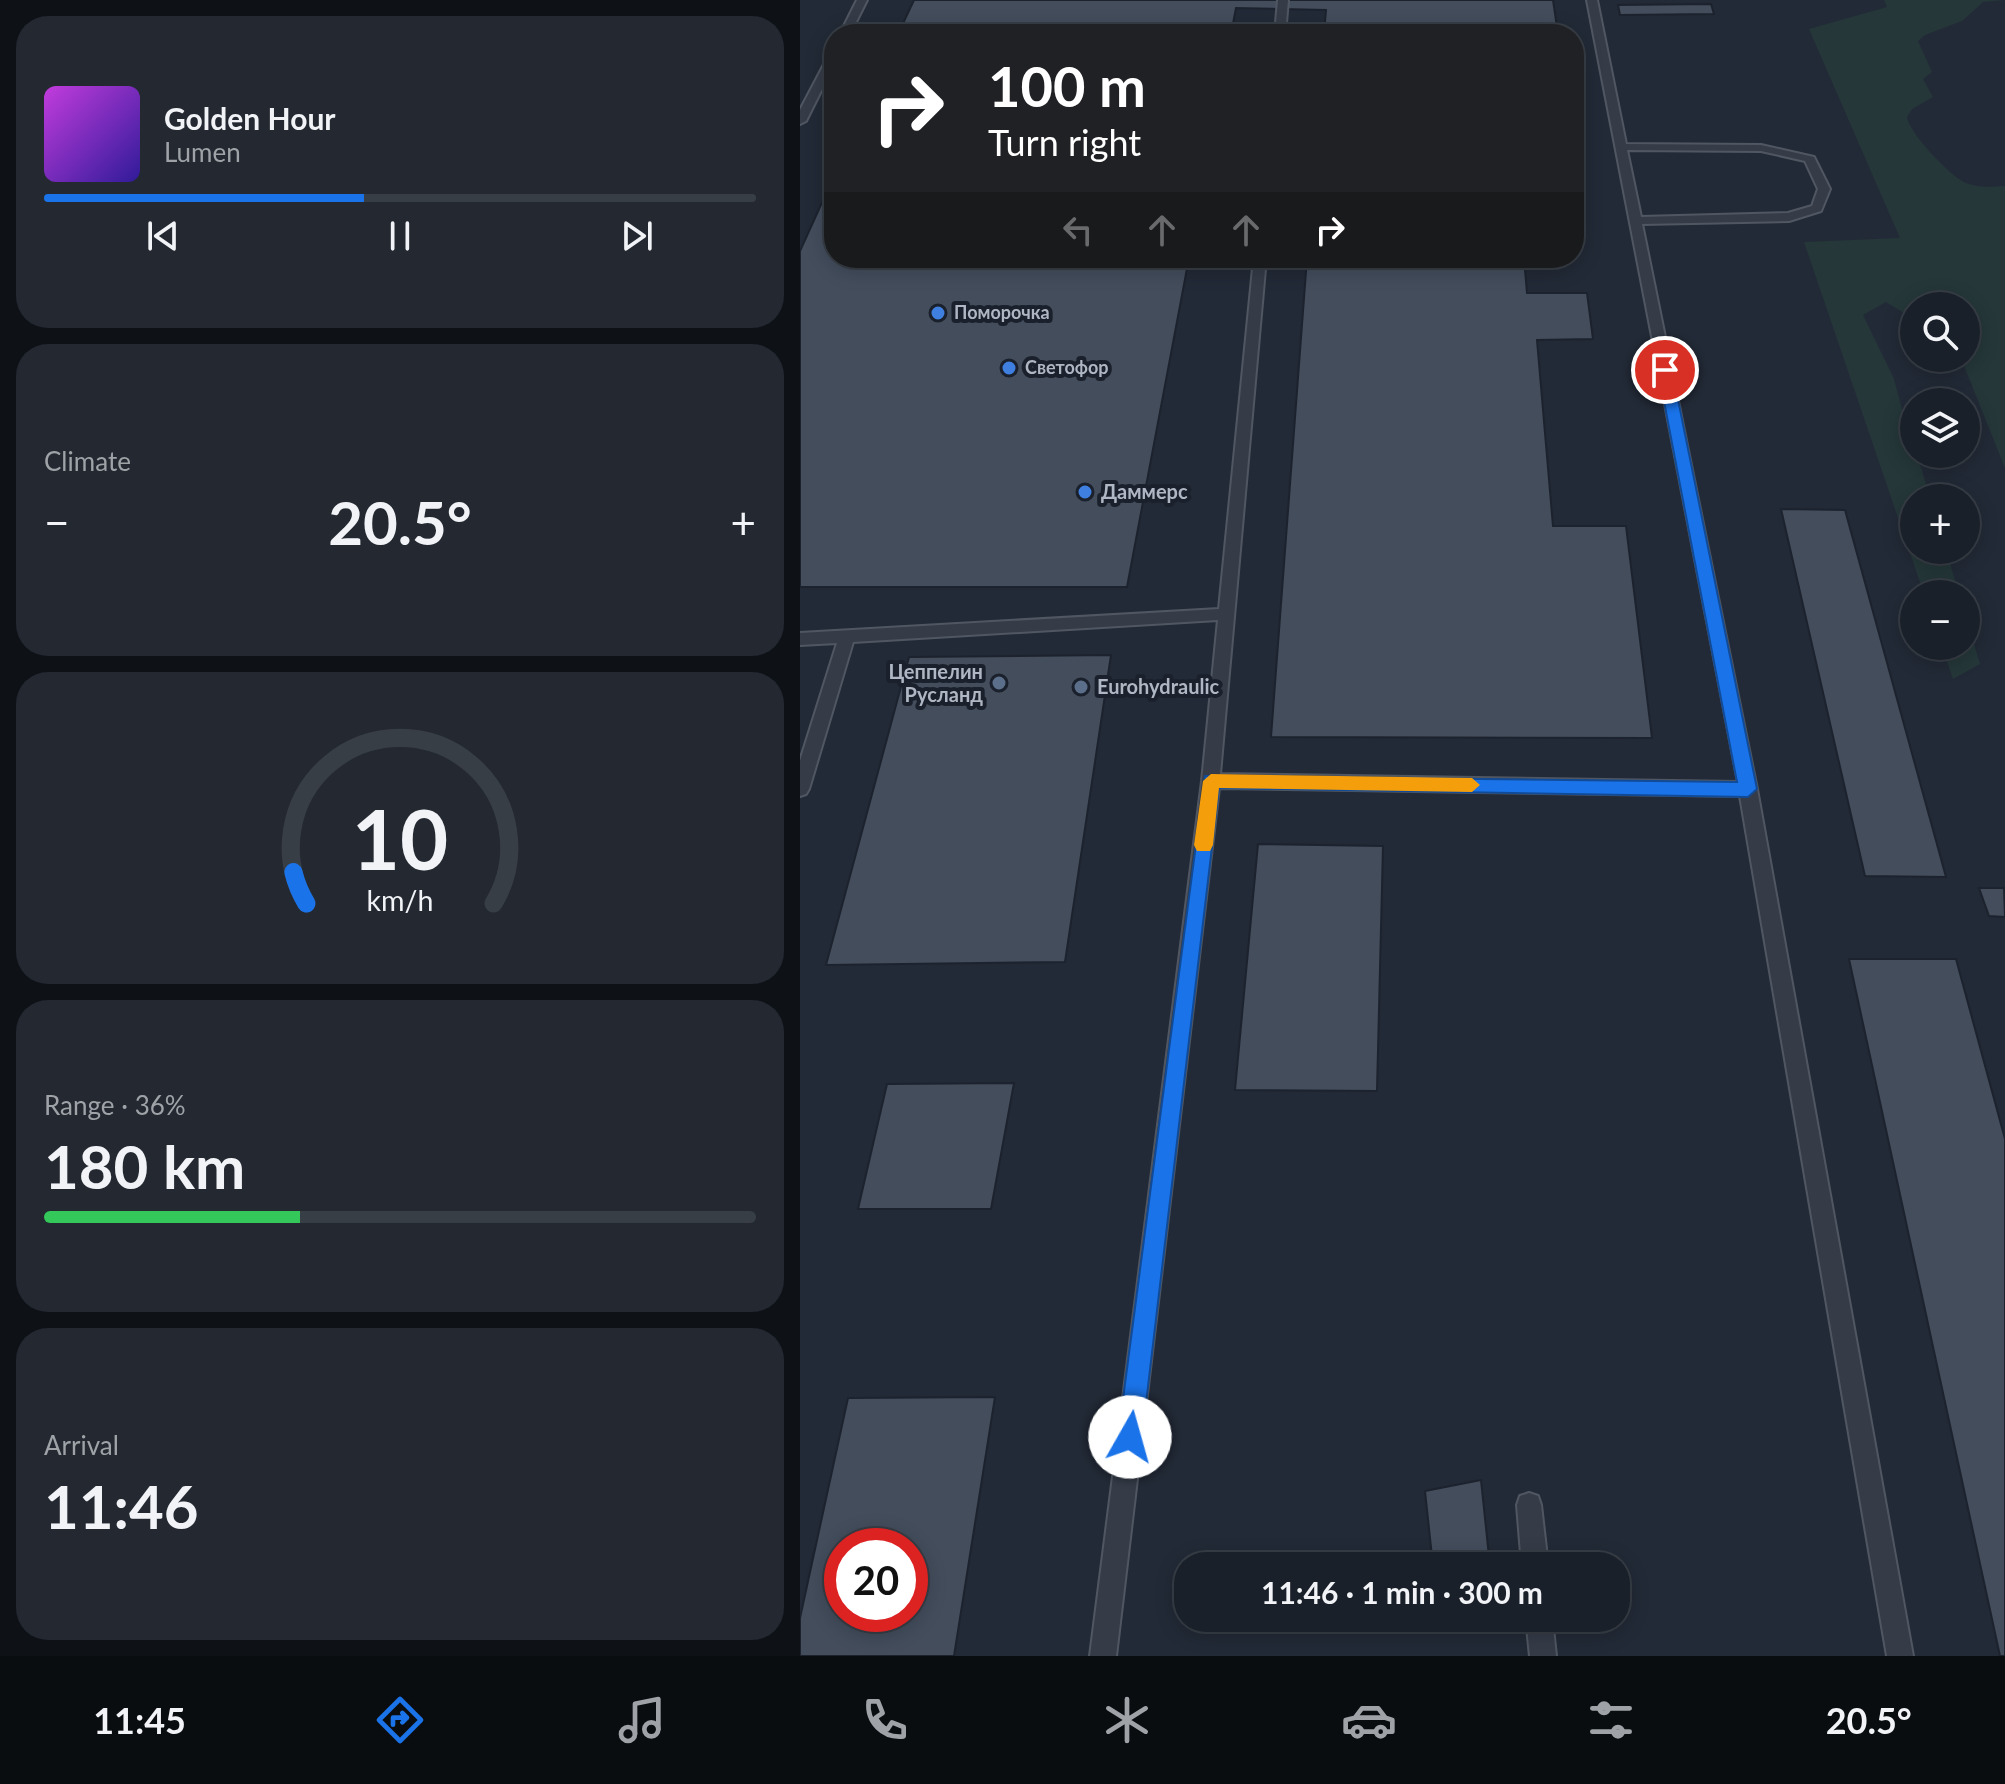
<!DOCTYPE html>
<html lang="en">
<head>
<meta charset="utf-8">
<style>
	:root { --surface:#1a2029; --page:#232831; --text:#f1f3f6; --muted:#9fa3a8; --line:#383e46; --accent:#1a73e8 }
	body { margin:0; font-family:Lato,sans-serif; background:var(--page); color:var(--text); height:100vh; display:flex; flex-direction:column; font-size:30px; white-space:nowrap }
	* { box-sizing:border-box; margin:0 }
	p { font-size:26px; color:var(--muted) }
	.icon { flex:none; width:44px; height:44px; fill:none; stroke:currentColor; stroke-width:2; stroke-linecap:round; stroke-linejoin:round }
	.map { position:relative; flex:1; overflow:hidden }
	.panel { display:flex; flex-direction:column; gap:16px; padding:16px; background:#0e1217; width:800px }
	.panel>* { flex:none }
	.top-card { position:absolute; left:24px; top:24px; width:760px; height:244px; border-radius:32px; box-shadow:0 4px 20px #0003,0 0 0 2px var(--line); background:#202124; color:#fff; overflow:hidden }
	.tools { position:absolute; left:1100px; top:292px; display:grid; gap:16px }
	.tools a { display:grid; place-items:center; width:80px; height:80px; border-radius:50%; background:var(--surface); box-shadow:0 4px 20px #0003,0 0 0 2px var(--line); font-size:40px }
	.speed { position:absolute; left:24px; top:1528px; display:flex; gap:16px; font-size:40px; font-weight:700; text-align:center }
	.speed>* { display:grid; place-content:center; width:104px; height:104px; border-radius:50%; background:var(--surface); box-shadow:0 4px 20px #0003,0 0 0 2px var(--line); line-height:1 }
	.speed .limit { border:12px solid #d22; background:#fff; color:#111 }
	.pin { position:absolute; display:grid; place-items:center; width:68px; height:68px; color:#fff; margin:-34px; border:4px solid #fff; border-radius:50%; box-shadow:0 2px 8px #0007 }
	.me { position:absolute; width:88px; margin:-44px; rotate:7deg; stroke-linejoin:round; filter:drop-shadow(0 0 6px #0008) }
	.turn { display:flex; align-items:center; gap:28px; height:168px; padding:0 32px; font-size:36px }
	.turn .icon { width:104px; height:104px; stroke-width:2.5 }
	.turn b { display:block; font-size:56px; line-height:68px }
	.lanes { display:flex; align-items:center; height:76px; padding:0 32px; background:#0003; justify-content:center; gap:40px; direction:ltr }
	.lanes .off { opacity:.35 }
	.big { font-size:60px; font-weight:700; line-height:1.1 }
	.panel .card { flex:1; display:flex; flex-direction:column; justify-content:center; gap:12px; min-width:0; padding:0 28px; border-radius:32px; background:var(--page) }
	.panel .dial { align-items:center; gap:0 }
	.dial svg { height:208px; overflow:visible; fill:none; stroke:var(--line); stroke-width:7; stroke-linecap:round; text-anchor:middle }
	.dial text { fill:var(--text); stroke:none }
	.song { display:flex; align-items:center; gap:24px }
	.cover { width:96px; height:96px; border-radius:12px; background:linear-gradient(135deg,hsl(290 70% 55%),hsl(250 70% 35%)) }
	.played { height:8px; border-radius:4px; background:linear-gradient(90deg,var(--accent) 45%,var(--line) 45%) }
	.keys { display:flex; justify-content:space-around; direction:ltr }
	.heat { display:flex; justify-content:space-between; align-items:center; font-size:44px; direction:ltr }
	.charge { height:12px; border-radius:6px; background:linear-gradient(90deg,#34c759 36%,var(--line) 0) }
	.trip { position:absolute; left:374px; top:1552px; width:456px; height:80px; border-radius:32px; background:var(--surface); box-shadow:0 4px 20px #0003,0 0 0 2px var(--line); font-weight:700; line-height:80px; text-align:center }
	.tab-bar { display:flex; height:128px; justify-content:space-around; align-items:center; background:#0a0d10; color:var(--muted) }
	.tab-bar .icon { width:56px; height:56px }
	.tab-bar .selected { color:var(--accent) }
	.tab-bar b { font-size:36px; color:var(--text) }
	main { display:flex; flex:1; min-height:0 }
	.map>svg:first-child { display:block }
</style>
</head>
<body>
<main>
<section class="panel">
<div class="card">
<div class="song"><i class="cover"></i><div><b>Golden Hour</b><p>Lumen</p></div></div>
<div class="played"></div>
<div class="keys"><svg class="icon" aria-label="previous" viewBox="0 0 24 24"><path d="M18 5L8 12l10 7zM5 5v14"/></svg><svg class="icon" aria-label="pause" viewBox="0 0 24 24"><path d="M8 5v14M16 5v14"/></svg><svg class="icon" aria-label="next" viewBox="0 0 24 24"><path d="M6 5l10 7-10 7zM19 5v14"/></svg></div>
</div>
<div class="card"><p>Climate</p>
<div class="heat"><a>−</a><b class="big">20.5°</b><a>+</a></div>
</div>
<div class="card dial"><svg viewBox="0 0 100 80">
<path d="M14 69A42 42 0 1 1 86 69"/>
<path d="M14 69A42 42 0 0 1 9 57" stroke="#1a73e8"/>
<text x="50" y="56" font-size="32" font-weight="700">10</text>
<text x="50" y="72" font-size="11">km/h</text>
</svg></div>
<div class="card"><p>Range · 36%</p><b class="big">180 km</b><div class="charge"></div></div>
<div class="card"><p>Arrival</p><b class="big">11:46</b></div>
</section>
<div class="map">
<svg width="1205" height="1656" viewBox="0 0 1205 1656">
	<rect width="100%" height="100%" fill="#222a37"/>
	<g fill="#253739">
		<path d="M 1084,0 L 1205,0 L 1183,2 L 1162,21 L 1125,35 L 1118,41 L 1132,72 L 1123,79 L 1133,97 L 1112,109 L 1107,117 C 1109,133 1151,177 1166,183 C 1179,188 1192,187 1205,186 L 1205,468 L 1161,358 L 1166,358 L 1166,306 L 1114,306 L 1114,319 L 1086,302 L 1063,315 L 1094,379 L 1114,454 L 1117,454 L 1130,498 L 1114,498 L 1114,550 L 1146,550 L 1159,594 L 1124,594 L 1004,242 L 1100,238 L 1009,29 L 1087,7 Z"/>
		<polygon points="1166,618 1180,664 1153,679 1142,646 1166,646"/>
	</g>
	<g fill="#434d5c" stroke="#1d232e" stroke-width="2" fill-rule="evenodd">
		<polygon points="114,0 753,0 758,34 524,34 526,10 436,8 431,34 98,34"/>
		<polygon points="911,4 914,14 820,15 818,5"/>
		<polygon points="34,176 34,258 389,258 327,587 0,587 0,251"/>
		<polygon points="507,258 724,258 727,293 787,293 793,339 737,340 753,526 826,526 852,738 471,737"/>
		<polygon points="981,509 1045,510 1146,877 1065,876"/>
		<polygon points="311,655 265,962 26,965 109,657"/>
		<polygon points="458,844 583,846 577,1091 435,1090"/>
		<polygon points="1179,888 1204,888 1205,917 1189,916"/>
		<polygon points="1049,959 1156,959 1205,1139 1205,1656 1200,1656"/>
		<polygon points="214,1083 191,1209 58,1209 87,1084"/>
		<path d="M 195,1397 L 154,1656 L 0,1656 L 0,1618 L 48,1398 ZM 42,1546 L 110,1546 L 110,1614 L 42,1614 Z"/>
		<polygon points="681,1480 690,1566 633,1566 625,1491"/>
	</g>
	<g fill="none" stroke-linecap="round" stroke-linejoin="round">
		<g stroke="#505762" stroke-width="4">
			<g id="service">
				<polygon points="57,0 67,0 50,34 40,34"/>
				<polygon points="478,0 488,0 485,34 475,34"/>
				<path d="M 787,0 L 797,0 L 826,144 L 961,145 L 1014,157 L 1030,189 L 1021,211 L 989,221 L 842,224 L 957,789 L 1113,1656 L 1087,1656 L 940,796 L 419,788 L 316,1656 L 290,1656 L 402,781 L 418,620 L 53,642 L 9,789 L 6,794 L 0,796 L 0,761 L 37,643 L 0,645 L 0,633 L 419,609 L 454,258 L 466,258 L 420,774 L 938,782 ZM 827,150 L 961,151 L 1005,161 L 1018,189 L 1012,206 L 988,213 L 841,217 Z"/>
				<polygon points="34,52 34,65 6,121 0,124 0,110 29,55"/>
				<polygon points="729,1493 738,1496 741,1505 748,1566 722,1566 717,1505 720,1496"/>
				<polygon points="726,1618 752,1618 756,1656 730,1656"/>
			</g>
		</g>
		<use href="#service" fill="#353c48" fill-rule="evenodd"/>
	</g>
	<polygon fill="#1a73e8" stroke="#114b97" stroke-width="2" points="865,366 872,370 957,789 948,797 419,788 342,1437 339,1446 330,1449 321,1446 318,1437 405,776 937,782 858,370"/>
	<polygon fill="#f59e0b" points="411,774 672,778 680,785 672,792 419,788 413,845 410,851 397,851 394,845 403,781"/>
	<g fill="#3f7fe0" stroke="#1b212c" stroke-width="3">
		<circle cx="138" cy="313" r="8"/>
		<circle cx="209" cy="368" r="8"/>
		<circle cx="285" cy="492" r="8"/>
	</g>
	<g fill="#5c6f8a" stroke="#1b212c" stroke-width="3">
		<circle cx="199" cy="683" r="8"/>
		<circle cx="281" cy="687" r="8"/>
	</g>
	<g text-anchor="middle" stroke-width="8" stroke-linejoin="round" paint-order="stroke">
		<g font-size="18" font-weight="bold" fill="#b0b7c4" stroke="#1b212c" text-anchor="start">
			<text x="154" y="319">Поморочка</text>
			<text x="225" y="374">Светофор</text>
		</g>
		<g font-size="20" font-weight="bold" fill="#b0b7c4" stroke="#1b212c" text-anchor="start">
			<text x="301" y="499">Даммерс</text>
			<text x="183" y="679" text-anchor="end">Цеппелин<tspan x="183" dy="23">Русланд</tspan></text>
			<text x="297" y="694">Eurohydraulic</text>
		</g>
	</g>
</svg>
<div class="tools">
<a><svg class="icon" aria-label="search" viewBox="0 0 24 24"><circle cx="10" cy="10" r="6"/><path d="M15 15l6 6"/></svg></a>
<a><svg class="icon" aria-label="layers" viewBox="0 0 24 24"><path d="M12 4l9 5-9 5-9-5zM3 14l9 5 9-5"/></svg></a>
<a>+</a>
<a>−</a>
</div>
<div class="speed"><div class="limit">20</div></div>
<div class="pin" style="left:865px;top:370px;background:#d93025"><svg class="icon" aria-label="arrive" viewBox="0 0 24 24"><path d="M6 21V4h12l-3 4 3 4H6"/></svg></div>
<svg class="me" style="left:330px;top:1437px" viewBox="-20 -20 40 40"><circle r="19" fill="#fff"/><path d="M0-13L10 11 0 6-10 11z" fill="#1a73e8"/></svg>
<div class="trip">11:46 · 1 min · 300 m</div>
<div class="top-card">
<div class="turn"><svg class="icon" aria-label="right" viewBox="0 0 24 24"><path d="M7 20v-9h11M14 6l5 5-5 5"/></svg><div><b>100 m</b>Turn right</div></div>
<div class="lanes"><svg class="icon off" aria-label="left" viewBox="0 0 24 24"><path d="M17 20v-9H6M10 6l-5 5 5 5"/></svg><svg class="icon off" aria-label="ahead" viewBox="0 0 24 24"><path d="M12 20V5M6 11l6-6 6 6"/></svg><svg class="icon off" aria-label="ahead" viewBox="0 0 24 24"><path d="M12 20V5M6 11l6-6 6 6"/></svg><svg class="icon" aria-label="right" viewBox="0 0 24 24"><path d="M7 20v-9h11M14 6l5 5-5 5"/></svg></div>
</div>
</div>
</main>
<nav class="tab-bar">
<b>11:45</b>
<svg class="icon selected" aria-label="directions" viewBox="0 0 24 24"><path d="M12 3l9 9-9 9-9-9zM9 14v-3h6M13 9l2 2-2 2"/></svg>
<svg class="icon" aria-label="music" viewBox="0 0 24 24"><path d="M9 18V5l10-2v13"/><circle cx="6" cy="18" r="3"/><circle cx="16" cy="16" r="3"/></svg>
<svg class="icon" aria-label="phone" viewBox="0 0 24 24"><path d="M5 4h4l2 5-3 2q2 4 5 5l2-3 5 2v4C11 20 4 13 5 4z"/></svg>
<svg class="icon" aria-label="climate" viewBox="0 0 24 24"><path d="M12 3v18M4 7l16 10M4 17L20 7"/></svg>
<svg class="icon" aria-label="car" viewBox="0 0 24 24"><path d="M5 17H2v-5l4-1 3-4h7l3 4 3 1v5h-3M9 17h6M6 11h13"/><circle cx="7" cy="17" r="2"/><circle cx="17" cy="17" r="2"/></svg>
<svg class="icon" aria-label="filters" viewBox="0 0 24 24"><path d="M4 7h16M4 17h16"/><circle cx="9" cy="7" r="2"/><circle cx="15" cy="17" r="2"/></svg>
<b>20.5°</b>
</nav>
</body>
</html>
